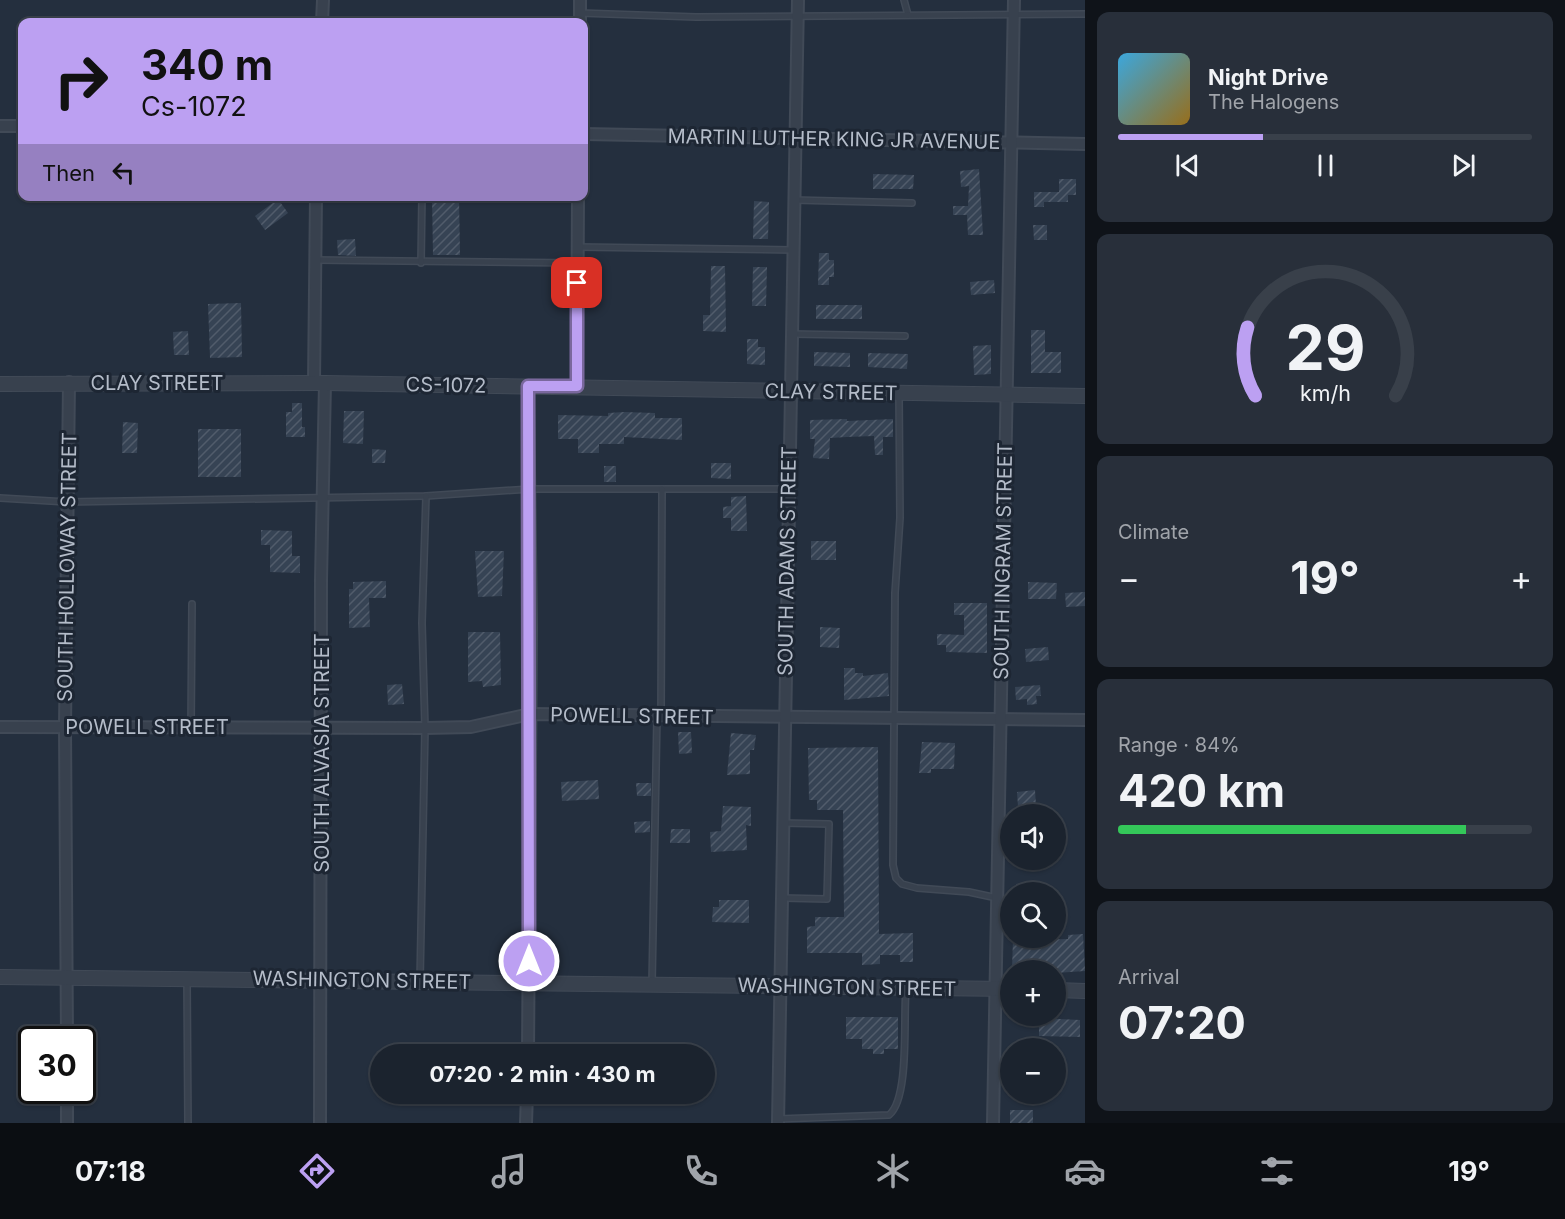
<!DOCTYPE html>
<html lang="en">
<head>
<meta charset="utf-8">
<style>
	:root { --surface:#1b232e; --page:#282f3a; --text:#f1f3f6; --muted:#a0a4aa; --line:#39404a; --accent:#bca0f2 }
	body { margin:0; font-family:Inter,sans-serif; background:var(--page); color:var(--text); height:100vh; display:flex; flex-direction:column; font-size:22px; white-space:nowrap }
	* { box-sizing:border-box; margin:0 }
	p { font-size:20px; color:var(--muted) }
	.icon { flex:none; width:33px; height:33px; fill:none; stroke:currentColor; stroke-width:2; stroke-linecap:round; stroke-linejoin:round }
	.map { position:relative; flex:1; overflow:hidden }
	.side { display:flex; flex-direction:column; gap:12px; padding:12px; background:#0f1319; width:480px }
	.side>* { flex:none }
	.banner { position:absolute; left:18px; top:18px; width:570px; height:183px; border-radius:12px; box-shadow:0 2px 4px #0004,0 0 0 2px var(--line); background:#bca0f2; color:#111; overflow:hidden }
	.buttons { position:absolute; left:1000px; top:804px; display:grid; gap:12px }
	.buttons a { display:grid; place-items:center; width:66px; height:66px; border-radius:50%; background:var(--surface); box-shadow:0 2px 4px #0004,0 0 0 2px var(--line); font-size:30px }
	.speed { position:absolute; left:18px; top:1026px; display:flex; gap:12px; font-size:30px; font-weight:700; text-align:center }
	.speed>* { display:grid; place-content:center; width:78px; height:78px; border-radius:50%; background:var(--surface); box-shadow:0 2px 4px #0004,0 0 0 2px var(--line); line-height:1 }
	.speed .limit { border:3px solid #111; border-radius:9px; background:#fff; color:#111 }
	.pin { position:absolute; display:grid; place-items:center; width:51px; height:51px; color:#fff; margin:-26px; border-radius:12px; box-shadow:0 3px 9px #0006 }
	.me { position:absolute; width:66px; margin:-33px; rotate:0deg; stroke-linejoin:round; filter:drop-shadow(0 0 4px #0008) }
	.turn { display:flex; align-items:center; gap:21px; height:126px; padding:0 24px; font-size:27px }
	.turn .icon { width:78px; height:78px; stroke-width:2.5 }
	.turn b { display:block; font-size:42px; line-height:51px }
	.then { display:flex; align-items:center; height:57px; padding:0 24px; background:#0003; gap:12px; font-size:22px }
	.big { font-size:45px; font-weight:700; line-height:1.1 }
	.side .widget { flex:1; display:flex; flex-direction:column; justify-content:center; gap:9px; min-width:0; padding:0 21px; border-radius:12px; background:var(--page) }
	.side .dial { align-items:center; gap:0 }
	.dial svg { height:156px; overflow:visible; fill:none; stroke:var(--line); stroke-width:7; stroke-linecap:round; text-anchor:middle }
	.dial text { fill:var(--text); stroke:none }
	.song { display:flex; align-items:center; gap:18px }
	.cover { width:72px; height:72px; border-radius:9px; background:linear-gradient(135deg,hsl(200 70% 55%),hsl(40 70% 35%)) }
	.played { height:6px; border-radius:3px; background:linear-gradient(90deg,var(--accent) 35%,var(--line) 35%) }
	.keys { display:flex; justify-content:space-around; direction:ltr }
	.heat { display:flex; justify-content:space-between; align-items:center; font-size:33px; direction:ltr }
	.charge { height:9px; border-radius:4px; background:linear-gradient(90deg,#34c759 84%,var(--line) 0) }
	.trip { position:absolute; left:370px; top:1044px; width:345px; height:60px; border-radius:30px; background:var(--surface); box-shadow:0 2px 4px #0004,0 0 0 2px var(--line); font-weight:700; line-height:60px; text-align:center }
	.menu { display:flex; height:96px; justify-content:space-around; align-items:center; background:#0b0e12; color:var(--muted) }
	.menu .icon { width:42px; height:42px }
	.menu .current { color:var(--accent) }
	.menu b { font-size:27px; color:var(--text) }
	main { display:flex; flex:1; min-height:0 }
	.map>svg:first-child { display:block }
</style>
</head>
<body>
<main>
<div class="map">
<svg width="1085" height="1123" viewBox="0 0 1085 1123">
	<defs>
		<pattern id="building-hatch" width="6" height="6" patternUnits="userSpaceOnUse" patternTransform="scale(1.5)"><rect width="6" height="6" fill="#364354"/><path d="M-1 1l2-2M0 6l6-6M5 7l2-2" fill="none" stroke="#515c6b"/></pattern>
	</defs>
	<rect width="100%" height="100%" fill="#242f3e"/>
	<g fill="url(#building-hatch)">
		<polygon points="979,169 983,235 968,235 967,215 953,215 953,206 968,206 969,186 961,187 960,171"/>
		<polygon points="873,174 914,175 913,189 873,189"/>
		<polygon points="1059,179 1076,179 1076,195 1068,195 1068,202 1044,202 1044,207 1034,207 1034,192 1059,192"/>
		<polygon points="432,196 459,196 460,255 433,255"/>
		<polygon points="278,199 288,213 265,230 255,216"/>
		<polygon points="754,201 769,202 768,239 753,239"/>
		<polygon points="1033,225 1047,225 1047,240 1034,240"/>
		<polygon points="355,239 356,256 338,255 337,240"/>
		<polygon points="819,253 829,253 829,260 834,260 834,277 829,277 829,285 818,285"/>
		<polygon points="711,266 725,266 726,332 703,331 703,315 710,315"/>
		<polygon points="753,267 767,267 766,306 752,306"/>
		<polygon points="994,280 995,293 971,295 970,282"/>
		<polygon points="241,303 242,357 210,358 208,304"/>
		<rect x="816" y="305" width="46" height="14"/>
		<polygon points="1031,330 1045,330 1045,352 1061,352 1061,373 1031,373"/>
		<polygon points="188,331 189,355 174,355 173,332"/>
		<polygon points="747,339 758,339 758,347 765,347 765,365 747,364"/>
		<polygon points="991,345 991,374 974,375 973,346"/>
		<polygon points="814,352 850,353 850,367 814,366"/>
		<polygon points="868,353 908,354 907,369 868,367"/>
		<polygon points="292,403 302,403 302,427 305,427 305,437 286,437 286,412 292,412"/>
		<polygon points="344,411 364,411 363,444 343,443"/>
		<polygon points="624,412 655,413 655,418 682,418 682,440 624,437 624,444 599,444 599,453 578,453 578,439 558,439 558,415 608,416 608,413"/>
		<polygon points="847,419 847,421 893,419 893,437 883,437 883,455 875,455 874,436 847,437 830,438 829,459 813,458 815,439 810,439 810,420"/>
		<polygon points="123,422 138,423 137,453 122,453"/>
		<rect x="198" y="429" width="43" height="48"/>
		<polygon points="372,449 386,450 385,463 372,463"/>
		<polygon points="711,463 731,463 731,479 711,478"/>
		<rect x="604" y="466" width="12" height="16"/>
		<polygon points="746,496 747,531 731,531 731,518 723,518 723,507 731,506 731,497"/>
		<polygon points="261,530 292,531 292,556 300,556 300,573 270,572 270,545 261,545"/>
		<rect x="811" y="541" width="25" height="19"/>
		<polygon points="475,551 504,551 502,596 478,597"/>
		<polygon points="386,581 386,598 369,598 370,627 349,628 349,589 353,589 353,582"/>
		<polygon points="1028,582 1057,583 1056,599 1028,599"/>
		<polygon points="1085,592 1085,606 1066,607 1065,593"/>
		<polygon points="954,603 987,603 987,653 946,652 946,645 937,645 937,634 964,635 964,615 954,615"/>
		<polygon points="820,627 840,628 839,648 820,647"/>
		<polygon points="468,632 500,632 501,685 483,687 482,681 468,682"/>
		<polygon points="1048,647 1049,660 1026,662 1025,649"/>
		<polygon points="844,668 855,668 855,673 863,673 863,676 888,673 889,696 844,700"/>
		<polygon points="402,684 404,704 388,705 387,685"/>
		<polygon points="1040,685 1041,696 1036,696 1037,704 1027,705 1027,699 1016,700 1015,687"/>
		<polygon points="678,732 691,732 692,753 679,754"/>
		<polygon points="731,733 756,735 754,750 750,750 750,774 727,775"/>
		<polygon points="922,742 955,743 954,769 931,769 931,773 919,773"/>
		<polygon points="878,747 879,934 913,933 913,962 900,962 900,955 880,955 880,964 862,965 862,953 807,953 807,927 815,926 815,917 844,917 843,810 817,810 817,800 809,800 808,748"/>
		<polygon points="598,780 599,799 562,801 561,782"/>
		<polygon points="636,783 651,783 651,796 637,796"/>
		<polygon points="1035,790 1036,806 1018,807 1017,792"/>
		<polygon points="723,806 751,807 751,826 746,825 747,850 711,852 710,832 721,831"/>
		<polygon points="650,821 650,832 635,833 634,822"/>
		<polygon points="671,829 690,829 690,843 670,843"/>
		<polygon points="1042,882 1043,892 1017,892 1016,884"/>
		<polygon points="719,900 749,900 749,923 712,922 713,907 719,907"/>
		<polygon points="1083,934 1085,971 1056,973 1056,970 1012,970 1013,938 1033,938 1033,940 1068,939 1068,935"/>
		<polygon points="846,1017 898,1017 898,1049 884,1049 884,1054 873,1054 873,1049 862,1049 862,1039 846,1039"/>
		<polygon points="1039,1018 1080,1020 1080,1037 1039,1036"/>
		<rect x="1010" y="1110" width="23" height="13"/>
	</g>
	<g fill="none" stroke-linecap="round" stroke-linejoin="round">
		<g stroke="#414a57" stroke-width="8">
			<g id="service">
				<polyline points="904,0 908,15"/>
				<polyline points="580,13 696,17 1085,14"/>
				<polyline points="794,200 912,203"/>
				<polyline points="578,247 793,250"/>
				<polyline points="316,260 577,263"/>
				<polyline points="421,263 422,196"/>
				<polyline points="792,334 905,336"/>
				<polyline points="899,394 900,518 895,593 893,865 896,878 902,884 917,888 969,892 997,898"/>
				<polyline points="0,498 67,502 426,496 530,489 788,489"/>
				<polyline points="661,716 662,489"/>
				<polyline points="191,727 192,604"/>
				<polyline points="783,898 827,899 829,824 783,823"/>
				<polyline points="187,980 188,1123"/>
				<polyline points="420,981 425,728 422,623 426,496"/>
				<polyline points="652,984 657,716"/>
				<path d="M 778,1119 L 889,1115 C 910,1098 903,1017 906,990"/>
			</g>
		</g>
		<g stroke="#414a57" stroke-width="14">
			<g id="minor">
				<polyline points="322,22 323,0"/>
				<polyline points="580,22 580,0"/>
				<polyline points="0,126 22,126"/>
				<polyline points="584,134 1085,144"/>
				<polyline points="314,383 316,196"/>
				<polyline points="577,386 578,196"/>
				<polyline points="0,727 425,728 471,727 530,714 1085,720"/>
				<polyline points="67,1040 65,727 69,382"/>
				<polyline points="528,1054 531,628 528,386"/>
				<polyline points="67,1123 67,1090"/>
				<polyline points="320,1123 321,580 325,383"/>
				<polyline points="526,1123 527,1094"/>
				<polyline points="778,1123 798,0"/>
				<polyline points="993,1123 1014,0"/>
			</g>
		</g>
		<g stroke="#414a57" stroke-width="16">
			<g id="tertiary">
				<polyline points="0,384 325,383 1085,396"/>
				<polyline points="0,977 1011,989"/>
				<polyline points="1056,990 1085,991"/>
			</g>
		</g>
		<use href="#service" stroke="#38414e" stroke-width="5"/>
		<use href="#minor" stroke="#38414e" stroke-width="10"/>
		<use href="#tertiary" stroke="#38414e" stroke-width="14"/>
	</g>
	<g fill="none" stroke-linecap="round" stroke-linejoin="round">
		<g stroke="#7a689d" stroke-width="15">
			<polyline id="route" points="529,961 528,386 577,386 577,283"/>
		</g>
		<use href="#route" stroke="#bca0f2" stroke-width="10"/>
	</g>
	<g text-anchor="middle" stroke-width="6" stroke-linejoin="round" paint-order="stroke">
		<g font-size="20" fill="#b4bcc9" stroke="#1d2633">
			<text transform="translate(834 139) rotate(1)" y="7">MARTIN LUTHER KING JR AVENUE</text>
			<text x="157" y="390">CLAY STREET</text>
			<text transform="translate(446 385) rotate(1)" y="7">CS-1072</text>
			<text transform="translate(831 392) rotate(1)" y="7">CLAY STREET</text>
			<text transform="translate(787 561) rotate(-89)" y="7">SOUTH ADAMS STREET</text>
			<text transform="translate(1003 561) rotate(-89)" y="7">SOUTH INGRAM STREET</text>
			<text transform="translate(67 567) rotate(-89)" y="7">SOUTH HOLLOWAY STREET</text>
			<text transform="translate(632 716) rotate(1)" y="7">POWELL STREET</text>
			<text x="147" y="734">POWELL STREET</text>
			<text transform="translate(322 753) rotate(-90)" y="7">SOUTH ALVASIA STREET</text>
			<text transform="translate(362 980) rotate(1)" y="7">WASHINGTON STREET</text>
			<text transform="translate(847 987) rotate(1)" y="7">WASHINGTON STREET</text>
		</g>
	</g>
</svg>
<div class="buttons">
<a><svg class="icon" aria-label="sound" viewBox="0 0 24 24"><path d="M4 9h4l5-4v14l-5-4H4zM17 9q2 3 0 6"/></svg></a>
<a><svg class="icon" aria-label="search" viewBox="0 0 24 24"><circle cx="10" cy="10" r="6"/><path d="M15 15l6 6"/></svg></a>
<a>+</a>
<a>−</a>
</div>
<div class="speed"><div class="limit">30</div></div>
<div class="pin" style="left:577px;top:283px;background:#d93025"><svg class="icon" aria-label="arrive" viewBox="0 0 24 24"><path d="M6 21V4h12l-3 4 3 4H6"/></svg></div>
<svg class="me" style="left:529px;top:961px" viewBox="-20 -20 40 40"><circle r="17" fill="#bca0f2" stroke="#fff" stroke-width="3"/><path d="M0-11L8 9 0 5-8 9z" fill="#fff"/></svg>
<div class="trip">07:20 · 2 min · 430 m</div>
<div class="banner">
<div class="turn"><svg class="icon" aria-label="right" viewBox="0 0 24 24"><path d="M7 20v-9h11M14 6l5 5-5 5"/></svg><div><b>340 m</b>Cs-1072</div></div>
<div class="then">Then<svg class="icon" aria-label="left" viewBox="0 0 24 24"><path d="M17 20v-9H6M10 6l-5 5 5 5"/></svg></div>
</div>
</div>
<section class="side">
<div class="widget">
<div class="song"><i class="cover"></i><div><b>Night Drive</b><p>The Halogens</p></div></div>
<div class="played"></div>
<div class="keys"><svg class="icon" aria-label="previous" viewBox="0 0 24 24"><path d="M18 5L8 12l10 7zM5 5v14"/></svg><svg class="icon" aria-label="pause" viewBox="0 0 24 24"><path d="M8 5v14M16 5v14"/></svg><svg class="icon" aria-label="next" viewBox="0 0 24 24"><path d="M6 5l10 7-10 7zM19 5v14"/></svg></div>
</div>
<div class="widget dial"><svg viewBox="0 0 100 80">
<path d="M14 69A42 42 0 1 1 86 69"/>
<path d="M14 69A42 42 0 0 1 10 34" stroke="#bca0f2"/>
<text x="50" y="56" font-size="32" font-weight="700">29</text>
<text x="50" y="72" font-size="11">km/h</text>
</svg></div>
<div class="widget"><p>Climate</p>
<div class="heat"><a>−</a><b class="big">19°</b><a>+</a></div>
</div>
<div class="widget"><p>Range · 84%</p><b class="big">420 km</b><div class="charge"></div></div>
<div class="widget"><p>Arrival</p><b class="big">07:20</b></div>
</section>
</main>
<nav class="menu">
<b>07:18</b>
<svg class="icon current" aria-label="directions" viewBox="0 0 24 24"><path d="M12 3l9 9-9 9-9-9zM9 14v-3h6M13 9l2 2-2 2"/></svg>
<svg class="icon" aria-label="music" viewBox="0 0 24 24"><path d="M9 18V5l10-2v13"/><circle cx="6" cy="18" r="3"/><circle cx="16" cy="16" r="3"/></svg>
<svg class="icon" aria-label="phone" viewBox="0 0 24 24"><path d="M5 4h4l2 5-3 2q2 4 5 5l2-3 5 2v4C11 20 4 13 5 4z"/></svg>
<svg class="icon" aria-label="climate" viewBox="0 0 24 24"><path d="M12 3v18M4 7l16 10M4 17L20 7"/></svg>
<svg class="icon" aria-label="car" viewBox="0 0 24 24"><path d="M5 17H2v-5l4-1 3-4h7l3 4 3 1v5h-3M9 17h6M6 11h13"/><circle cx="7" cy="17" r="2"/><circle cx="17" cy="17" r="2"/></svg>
<svg class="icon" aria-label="filters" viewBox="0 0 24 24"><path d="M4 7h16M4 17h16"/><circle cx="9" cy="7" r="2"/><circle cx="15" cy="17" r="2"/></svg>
<b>19°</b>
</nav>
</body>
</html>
